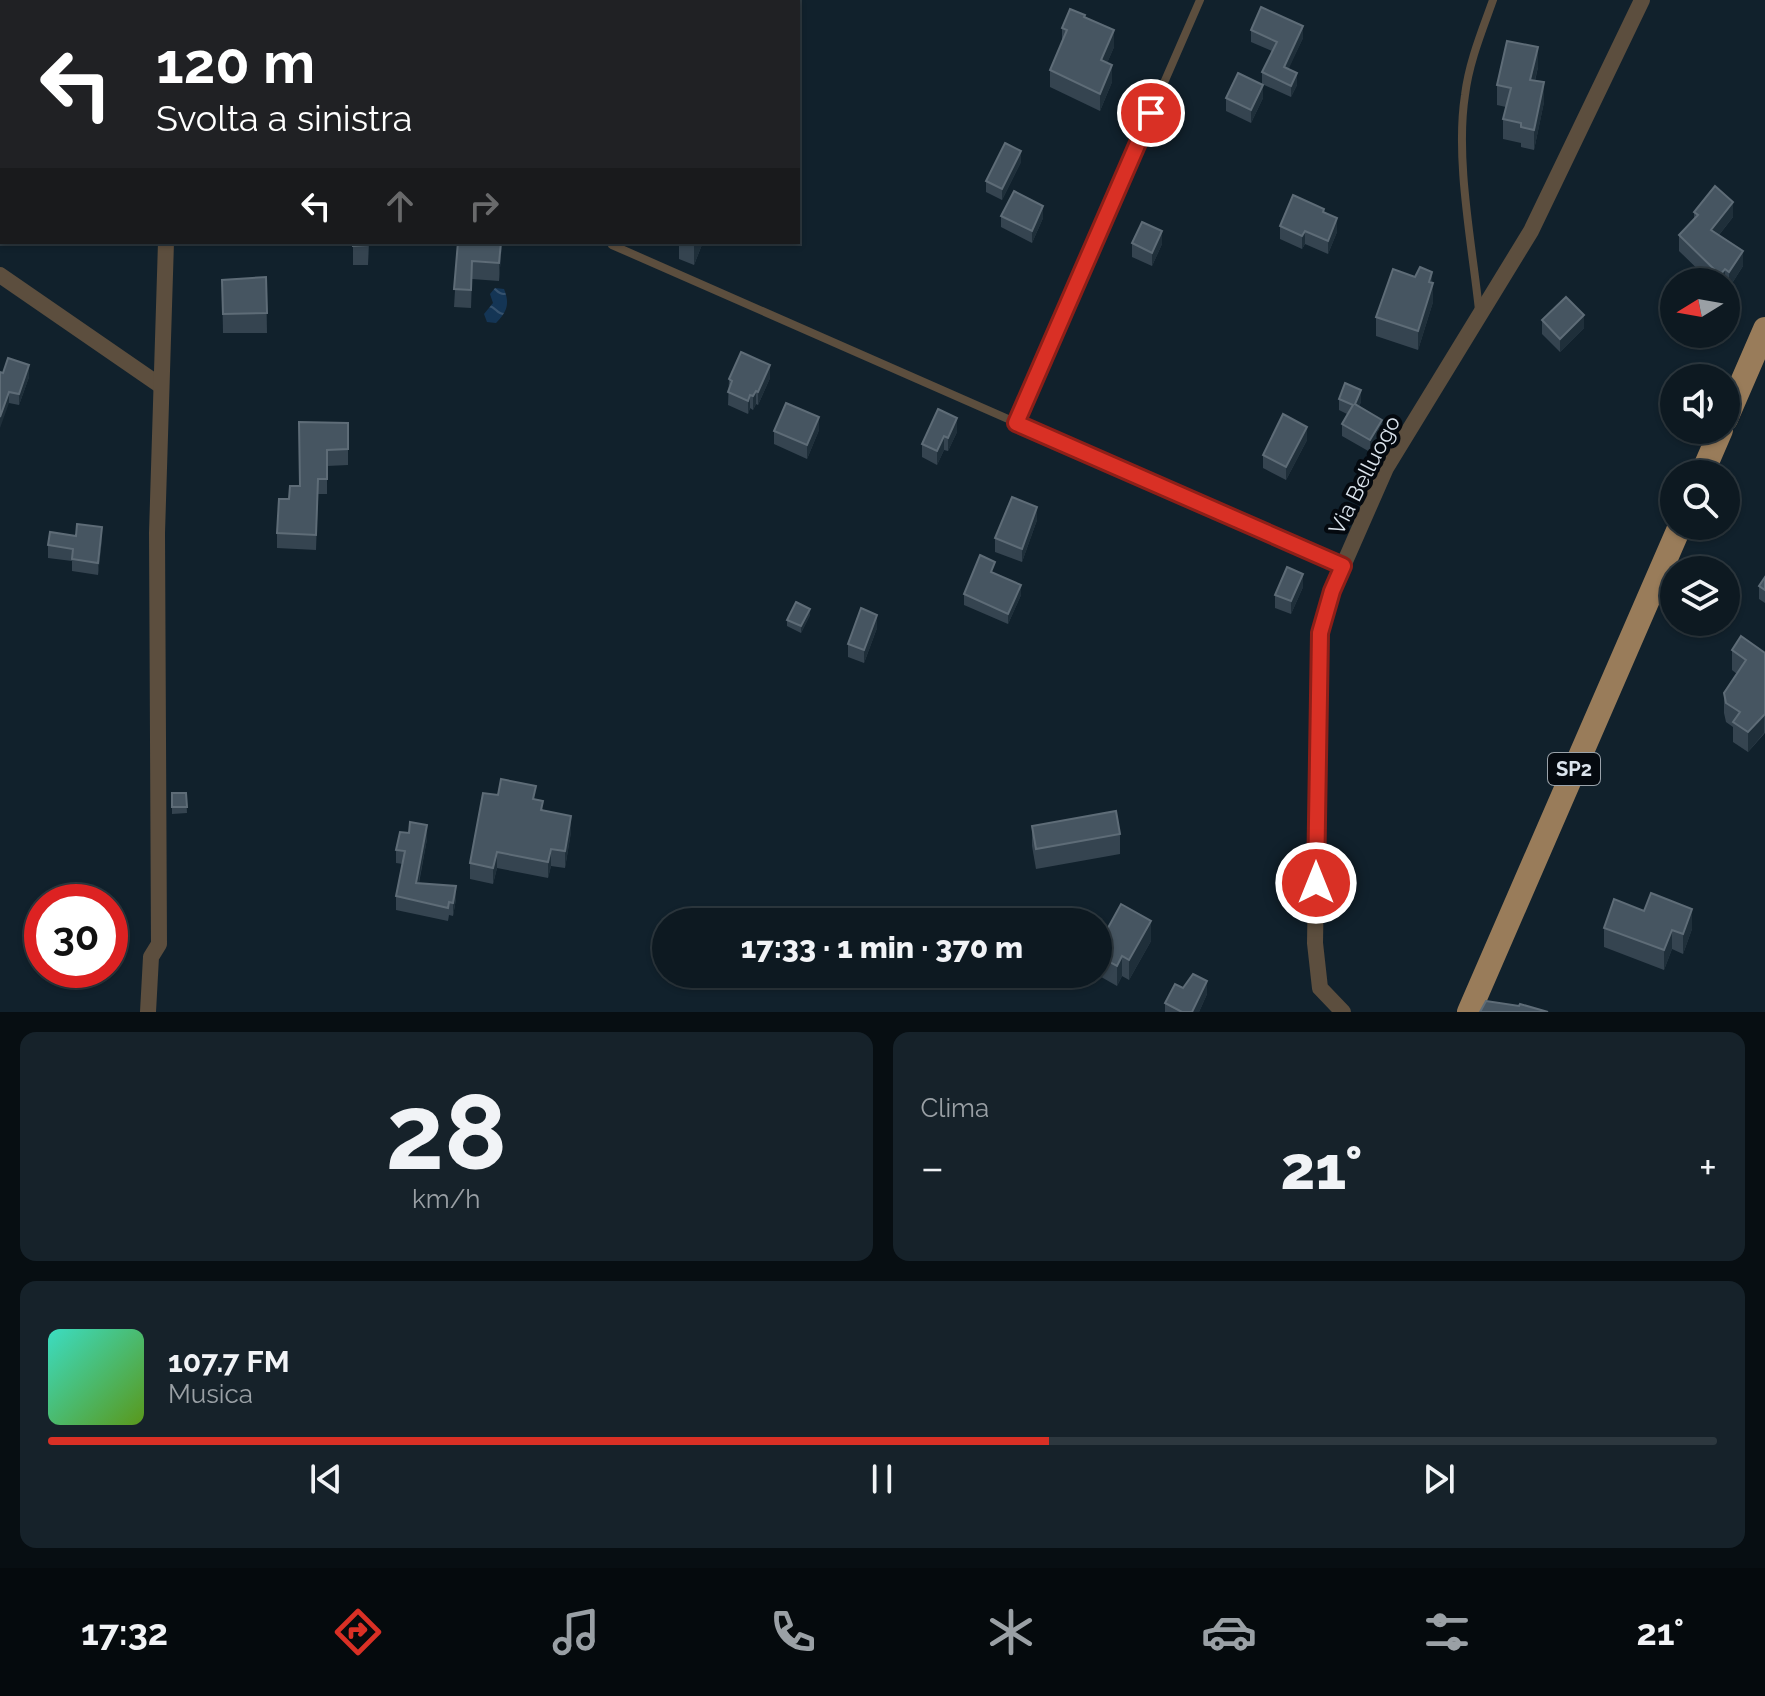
<!DOCTYPE html>
<html lang="it">
<head>
<meta charset="utf-8">
<style>
	:root { --surface:#0d1921; --page:#16222a; --text:#f1f3f6; --muted:#9aa0a5; --line:#2d383f; --accent:#d93025 }
	body { margin:0; font-family:Raleway,sans-serif; background:var(--page); color:var(--text); height:100vh; display:flex; flex-direction:column; font-size:30px; white-space:nowrap }
	* { box-sizing:border-box; margin:0 }
	p { font-size:26px; color:var(--muted) }
	.icon { flex:none; width:44px; height:44px; fill:none; stroke:currentColor; stroke-width:2; stroke-linecap:round; stroke-linejoin:round }
	.map { position:relative; height:1012px; overflow:hidden }
	.drawer { display:flex; flex-direction:column; gap:20px; padding:20px; background:#070e12; flex:1 }
	.drawer>* { flex:none }
	.banner { position:absolute; left:0px; top:0px; width:800px; height:244px; box-shadow:0 2px 6px #0004,0 0 0 2px var(--line); background:#202124; color:#fff; overflow:hidden }
	.needle { width:52px; rotate:259deg }
	.tools { position:absolute; left:1660px; top:268px; display:grid; gap:16px }
	.tools a { display:grid; place-items:center; width:80px; height:80px; border-radius:50%; background:var(--surface); box-shadow:0 2px 6px #0004,0 0 0 2px var(--line); font-size:40px }
	.speed { position:absolute; left:24px; top:884px; display:flex; gap:16px; font-size:40px; font-weight:700; text-align:center }
	.speed>* { display:grid; place-content:center; width:104px; height:104px; border-radius:50%; background:var(--surface); box-shadow:0 2px 6px #0004,0 0 0 2px var(--line); line-height:1 }
	.speed .limit { border:12px solid #d22; background:#fff; color:#111 }
	.pin { position:absolute; display:grid; place-items:center; width:68px; height:68px; color:#fff; margin:-34px; border:4px solid #fff; border-radius:50%; box-shadow:0 2px 8px #0007 }
	.me { position:absolute; width:88px; margin:-44px; rotate:0deg; stroke-linejoin:round; filter:drop-shadow(0 0 6px #0008) }
	.turn { display:flex; align-items:center; gap:28px; height:168px; padding:0 24px; font-size:36px }
	.turn .icon { width:104px; height:104px; stroke-width:2.5 }
	.turn b { display:block; font-size:56px; line-height:68px }
	.lanes { display:flex; align-items:center; height:76px; padding:0 24px; background:#0003; justify-content:center; gap:40px; direction:ltr }
	.lanes .off { opacity:.35 }
	.big { font-size:60px; font-weight:800; line-height:1.1 }
	.drawer .widget { flex:1; display:flex; flex-direction:column; justify-content:center; gap:12px; min-width:0; padding:0 28px; border-radius:16px; background:var(--page) }
	.drawer .dial { align-items:center; gap:0 }
	.dial b { font-size:104px; line-height:1 }
	.song { display:flex; align-items:center; gap:24px }
	.cover { width:96px; height:96px; border-radius:12px; background:linear-gradient(135deg,hsl(170 70% 55%),hsl(90 70% 35%)) }
	.played { height:8px; border-radius:4px; background:linear-gradient(90deg,var(--accent) 60%,var(--line) 60%) }
	.keys { display:flex; justify-content:space-around; direction:ltr }
	.heat { display:flex; justify-content:space-between; align-items:center; font-size:44px; direction:ltr }
	.drawer .tiles { flex:1; display:grid; gap:20px; grid-template-columns:1fr 1fr }
	.widget:last-child { grid-column:span 2 }
	.trip { position:absolute; left:652px; top:908px; width:460px; height:80px; border-radius:40px; background:var(--surface); box-shadow:0 2px 6px #0004,0 0 0 2px var(--line); font-weight:800; line-height:80px; text-align:center }
	.tab-bar { display:flex; height:128px; justify-content:space-around; align-items:center; background:#050a0d; color:var(--muted) }
	.tab-bar .icon { width:56px; height:56px }
	.tab-bar .current { color:var(--accent) }
	.tab-bar b { font-size:36px; color:var(--text) }
	.map>svg:first-child { display:block }
</style>
</head>
<body>
<div class="map">
<svg width="1765" height="1012" viewBox="0 0 1765 1012">
	<defs>
		<pattern id="water-waves" width="16" height="10" patternUnits="userSpaceOnUse" patternTransform="scale(2)"><rect width="16" height="10" fill="#143555"/><path d="M0 5q4-4 8 0t8 0" fill="none" stroke="#36526e"/></pattern>
	</defs>
	<rect width="100%" height="100%" fill="#11212c"/>
	<path fill="url(#water-waves)" d="M 495,288 L 504,289 C 510,304 507,312 496,323 L 487,322 L 484,314 L 493,303 L 490,294 Z"/>
	<g fill="none" stroke-linecap="round" stroke-linejoin="round">
		<g stroke="#5c4e3e" stroke-width="8">
			<polyline points="612,245 1343,566"/>
			<path d="M 1479,310 C 1472,244 1455,159 1465,95 C 1469,62 1482,31 1493,0"/>
			<polyline points="1016,423 1200,0"/>
		</g>
		<g stroke="#5c4e3e" stroke-width="16">
			<polyline points="195,2 196,0"/>
			<polyline points="0,275 161,386"/>
			<polyline points="148,1012 151,957 159,944 157,533 166,242"/>
			<polyline points="1343,1012 1320,988 1315,943 1320,633 1332,591 1386,468 1531,231 1642,0"/>
		</g>
		<g stroke="#997c5a" stroke-width="24">
			<polyline points="1726,419 1765,329"/>
			<polyline points="1702,474 1721,430"/>
			<polyline points="1469,1012 1680,526"/>
		</g>
	</g>
	<g fill="#354450">
		<polygon points="294,0 314,0 313,2 294,2"/>
		<polygon points="378,0 396,0 396,2 381,2 378,1"/>
		<polygon points="591,0 644,0 644,2 631,1 631,2 594,2"/>
		<polygon points="1085,17 1114,47 1107,63 1112,82 1100,111 1050,87 1050,70 1062,43 1062,28"/>
		<polygon points="1251,30 1303,38 1288,69 1297,85 1291,97 1262,84 1262,72 1272,51 1251,42"/>
		<polygon points="1538,67 1535,81 1544,102 1534,150 1521,147 1521,143 1503,139 1503,119 1506,107 1497,105 1497,85"/>
		<polygon points="1226,98 1263,98 1251,123 1226,111"/>
		<polygon points="1021,162 1002,200 986,192 986,181"/>
		<polygon points="1694,212 1733,217 1719,235 1743,266 1729,288 1726,285 1726,282 1711,282 1679,251 1679,235 1694,219"/>
		<polygon points="1324,213 1337,232 1328,254 1305,244 1302,249 1280,239 1280,226"/>
		<polygon points="1001,216 1043,218 1032,243 1001,227"/>
		<polygon points="353,242 369,242 368,265 353,265"/>
		<polygon points="458,242 502,242 499,281 472,279 471,308 454,307"/>
		<polygon points="679,242 703,242 694,265 679,259"/>
		<polygon points="1132,243 1162,244 1152,266 1132,257"/>
		<polygon points="266,277 267,333 223,333 222,280"/>
		<polygon points="1432,283 1433,302 1418,350 1376,336 1376,317"/>
		<polygon points="1542,320 1584,328 1560,352 1542,334"/>
		<polygon points="3,373 29,377 19,405 9,403"/>
		<polygon points="770,378 758,405 756,404 753,410 750,408 748,414 728,405 729,379"/>
		<polygon points="1339,399 1361,402 1359,406 1382,431 1370,452 1342,436 1342,424 1347,414 1339,410"/>
		<polygon points="299,422 348,449 348,465 327,466 327,494 318,494 316,550 277,548 277,533 289,499 300,486"/>
		<polygon points="819,430 807,459 774,444 774,431"/>
		<polygon points="957,432 948,451 944,450 937,465 922,457 922,444"/>
		<polygon points="1307,440 1286,480 1263,468 1263,455"/>
		<polygon points="1037,520 1022,562 995,552 995,538"/>
		<polygon points="76,536 102,539 98,575 72,571 72,561 48,558 48,545"/>
		<polygon points="995,572 994,573 1021,595 1008,624 964,605 964,594"/>
		<polygon points="1765,577 1765,603 1759,599 1759,586"/>
		<polygon points="1303,587 1291,614 1275,608 1275,595"/>
		<polygon points="810,615 801,633 787,626 787,620"/>
		<polygon points="877,628 864,663 848,657 848,644"/>
		<polygon points="1732,650 1765,653 1765,733 1748,752 1733,742 1733,727 1726,722 1724,713 1724,693 1737,674 1732,670"/>
		<polygon points="172,793 186,793 187,813 172,814"/>
		<polygon points="536,799 543,810 571,832 565,868 551,866 548,878 497,868 493,884 470,879 470,863"/>
		<polygon points="1032,826 1120,834 1120,854 1036,869 1032,846"/>
		<polygon points="427,839 419,883 456,899 453,916 449,915 448,921 396,910 396,896 403,864 396,863 396,850"/>
		<polygon points="1604,928 1692,929 1683,954 1672,949 1664,970 1604,947"/>
		<polygon points="1151,941 1129,980 1122,976 1117,986 1096,974 1098,974 1098,946"/>
		<polygon points="1183,988 1207,994 1199,1012 1165,1012 1165,1003"/>
	</g>
	<g fill="#1f2f3a">
		<polygon points="1303,26 1303,38 1284,79 1284,67"/>
		<polygon points="1114,30 1114,47 1101,77 1101,60"/>
		<polygon points="1538,47 1538,67 1530,99 1530,80"/>
		<polygon points="1112,65 1112,82 1100,111 1100,94"/>
		<polygon points="1297,73 1297,85 1291,97 1291,86"/>
		<polygon points="1544,82 1544,102 1534,150 1534,130"/>
		<polygon points="1263,85 1263,98 1251,123 1251,110"/>
		<polygon points="1021,151 1021,162 1002,200 1002,189"/>
		<polygon points="1733,202 1733,217 1711,245 1711,230"/>
		<polygon points="1043,206 1043,218 1032,243 1032,231"/>
		<polygon points="1337,218 1337,232 1328,254 1328,241"/>
		<polygon points="1162,231 1162,244 1152,266 1152,253"/>
		<polygon points="1305,231 1305,244 1302,249 1302,236"/>
		<polygon points="501,242 502,242 499,281 499,263"/>
		<polygon points="695,242 703,242 694,265 694,246"/>
		<polygon points="1743,251 1743,266 1729,288 1729,272"/>
		<polygon points="1725,269 1725,282 1720,282 1720,275"/>
		<polygon points="1432,272 1433,302 1418,350 1418,331"/>
		<polygon points="1584,315 1584,328 1560,352 1560,339"/>
		<polygon points="29,365 29,377 19,405 19,394"/>
		<polygon points="770,365 770,378 758,405 758,392"/>
		<polygon points="1361,390 1361,402 1355,416 1355,404"/>
		<polygon points="756,391 756,404 753,410 753,396"/>
		<polygon points="9,392 9,403 0,428 0,417"/>
		<polygon points="750,395 750,408 748,414 748,401"/>
		<polygon points="819,417 819,430 807,459 807,445"/>
		<polygon points="957,418 957,432 948,451 948,438"/>
		<polygon points="1382,420 1382,431 1370,452 1370,440"/>
		<polygon points="1307,427 1307,440 1286,480 1286,467"/>
		<polygon points="944,436 944,450 937,465 937,451"/>
		<polygon points="1037,507 1037,520 1022,562 1022,549"/>
		<polygon points="102,527 102,539 98,575 98,563"/>
		<polygon points="1303,574 1303,587 1291,614 1291,601"/>
		<polygon points="1021,585 1021,595 1008,624 1008,614"/>
		<polygon points="810,609 810,615 801,633 801,626"/>
		<polygon points="877,615 877,628 864,663 864,650"/>
		<polygon points="1764,713 1764,733 1748,752 1748,732"/>
		<polygon points="571,816 571,832 565,868 565,851"/>
		<polygon points="427,825 427,839 416,896 416,883"/>
		<polygon points="551,849 551,866 548,878 548,862"/>
		<polygon points="497,852 497,868 493,884 493,868"/>
		<polygon points="456,886 456,899 453,916 453,903"/>
		<polygon points="1692,909 1692,929 1683,954 1683,934"/>
		<polygon points="1151,921 1151,941 1129,980 1129,960"/>
		<polygon points="1672,930 1672,949 1664,970 1664,950"/>
		<polygon points="1122,956 1122,976 1117,986 1117,966"/>
		<polygon points="1207,981 1207,994 1199,1012 1192,1012"/>
	</g>
	<g fill="#465561" stroke="#5e6c77" stroke-width="2">
		<polygon points="267,0 284,0 283,2 266,2"/>
		<polygon points="1261,7 1303,26 1284,67 1297,73 1291,86 1262,72 1277,42 1251,30"/>
		<polygon points="1070,9 1085,15 1084,17 1114,30 1101,60 1112,65 1100,94 1050,70 1067,30 1062,28"/>
		<polygon points="1507,41 1538,47 1530,80 1544,82 1534,130 1521,127 1521,123 1503,119 1511,88 1497,85"/>
		<polygon points="1238,73 1263,85 1251,110 1226,98"/>
		<polygon points="1005,143 1021,151 1002,189 986,181"/>
		<polygon points="1715,186 1733,202 1711,230 1743,251 1729,272 1725,269 1720,275 1679,235 1698,215 1694,212"/>
		<polygon points="1014,191 1043,206 1032,231 1001,216"/>
		<polygon points="1293,195 1324,209 1323,212 1337,218 1328,241 1305,231 1302,236 1280,226"/>
		<polygon points="1142,222 1162,231 1152,253 1132,243"/>
		<polygon points="353,242 368,242 368,245 353,246"/>
		<polygon points="458,242 501,242 499,263 472,261 471,290 454,289"/>
		<polygon points="1420,267 1432,272 1429,282 1433,283 1418,331 1376,317 1393,269 1415,277"/>
		<polygon points="266,277 267,313 223,314 222,280"/>
		<polygon points="1566,297 1584,315 1560,339 1542,320"/>
		<polygon points="741,352 770,365 758,392 756,391 753,396 750,395 748,401 728,392 732,381 729,379"/>
		<polygon points="8,358 29,365 19,394 9,392 0,417 0,372 3,373"/>
		<polygon points="1345,383 1361,390 1355,404 1382,420 1370,440 1342,424 1353,405 1339,399"/>
		<polygon points="786,403 819,417 807,445 774,431"/>
		<polygon points="938,409 957,418 948,438 944,436 937,451 922,444"/>
		<polygon points="1283,414 1307,427 1286,467 1263,455"/>
		<polygon points="299,422 348,423 348,449 327,450 327,479 318,479 316,535 277,533 279,499 289,499 290,486 300,486"/>
		<polygon points="1012,497 1037,507 1022,549 995,538"/>
		<polygon points="77,524 102,527 98,563 72,559 73,549 48,545 50,532 76,536"/>
		<polygon points="980,555 995,562 991,572 1021,585 1008,614 964,594"/>
		<polygon points="1287,567 1303,574 1291,601 1275,595"/>
		<polygon points="1765,577 1765,590 1759,586"/>
		<polygon points="796,602 810,609 801,626 787,620"/>
		<polygon points="861,608 877,615 864,650 848,644"/>
		<polygon points="1741,636 1765,653 1765,714 1748,732 1733,722 1740,712 1726,703 1724,693 1746,660 1732,650"/>
		<polygon points="501,779 536,786 533,799 543,801 541,810 571,816 565,851 551,849 548,862 497,852 493,868 470,863 483,793 498,795"/>
		<polygon points="172,793 186,793 187,807 172,807"/>
		<polygon points="1116,811 1120,834 1036,849 1032,826"/>
		<polygon points="410,822 427,825 416,883 456,886 453,903 449,902 448,908 396,896 405,851 396,850 400,832 409,833"/>
		<polygon points="1651,893 1692,909 1683,934 1672,930 1664,950 1604,928 1614,899 1644,911"/>
		<polygon points="1121,904 1151,921 1129,960 1122,956 1117,966 1098,956 1098,946"/>
		<polygon points="1193,974 1207,981 1192,1012 1182,1012 1165,1003 1175,984 1183,988"/>
		<polygon points="1486,1001 1519,1006 1520,1004 1548,1012 1480,1012"/>
	</g>
	<g fill="none" stroke-linecap="round" stroke-linejoin="round">
		<g stroke="#8d1f18" stroke-width="20">
			<polyline id="route" points="1151,113 1016,423 1343,566 1332,591 1320,633 1316,883"/>
		</g>
		<use href="#route" stroke="#d93025" stroke-width="14"/>
	</g>
	<g text-anchor="middle" stroke-width="8" stroke-linejoin="round" paint-order="stroke">
		<rect fill="#04090f" stroke="#9aa2aa" stroke-width="2" x="1548" y="753" width="52" height="32" rx="6"/>
		<g font-size="20" font-weight="bold" fill="#dbe4ed">
			<text x="1574" y="776">SP2</text>
		</g>
		<g font-size="22" fill="#dbe4ed" stroke="#04090f">
			<text transform="translate(1364 475) rotate(-63)" y="8">Via Belluogo</text>
		</g>
	</g>
</svg>
<div class="tools">
<a><svg class="needle" viewBox="-14 -14 28 28"><path d="M0-13l5 13h-10z" fill="#e53935"/><path d="M0 13l5-13h-10z" fill="#9aa0a5"/></svg></a>
<a><svg class="icon" aria-label="sound" viewBox="0 0 24 24"><path d="M4 9h4l5-4v14l-5-4H4zM17 9q2 3 0 6"/></svg></a>
<a><svg class="icon" aria-label="search" viewBox="0 0 24 24"><circle cx="10" cy="10" r="6"/><path d="M15 15l6 6"/></svg></a>
<a><svg class="icon" aria-label="layers" viewBox="0 0 24 24"><path d="M12 4l9 5-9 5-9-5zM3 14l9 5 9-5"/></svg></a>
</div>
<div class="speed"><div class="limit">30</div></div>
<div class="pin" style="left:1151px;top:113px;background:#d93025"><svg class="icon" aria-label="arrive" viewBox="0 0 24 24"><path d="M6 21V4h12l-3 4 3 4H6"/></svg></div>
<svg class="me" style="left:1316px;top:883px" viewBox="-20 -20 40 40"><circle r="17" fill="#d93025" stroke="#fff" stroke-width="3"/><path d="M0-11L8 9 0 5-8 9z" fill="#fff"/></svg>
<div class="trip">17:33 · 1 min · 370 m</div>
<div class="banner">
<div class="turn"><svg class="icon" aria-label="left" viewBox="0 0 24 24"><path d="M17 20v-9H6M10 6l-5 5 5 5"/></svg><div><b>120 m</b>Svolta a sinistra</div></div>
<div class="lanes"><svg class="icon" aria-label="left" viewBox="0 0 24 24"><path d="M17 20v-9H6M10 6l-5 5 5 5"/></svg><svg class="icon off" aria-label="ahead" viewBox="0 0 24 24"><path d="M12 20V5M6 11l6-6 6 6"/></svg><svg class="icon off" aria-label="right" viewBox="0 0 24 24"><path d="M7 20v-9h11M14 6l5 5-5 5"/></svg></div>
</div>
</div>
<section class="drawer">
<div class="tiles">
<div class="widget dial"><b>28</b><p>km/h</p></div>
<div class="widget"><p>Clima</p>
<div class="heat"><a>−</a><b class="big">21°</b><a>+</a></div>
</div>
<div class="widget">
<div class="song"><i class="cover"></i><div><b>107.7 FM</b><p>Musica</p></div></div>
<div class="played"></div>
<div class="keys"><svg class="icon" aria-label="previous" viewBox="0 0 24 24"><path d="M18 5L8 12l10 7zM5 5v14"/></svg><svg class="icon" aria-label="pause" viewBox="0 0 24 24"><path d="M8 5v14M16 5v14"/></svg><svg class="icon" aria-label="next" viewBox="0 0 24 24"><path d="M6 5l10 7-10 7zM19 5v14"/></svg></div>
</div>
</div>
</section>
<nav class="tab-bar">
<b>17:32</b>
<svg class="icon current" aria-label="directions" viewBox="0 0 24 24"><path d="M12 3l9 9-9 9-9-9zM9 14v-3h6M13 9l2 2-2 2"/></svg>
<svg class="icon" aria-label="music" viewBox="0 0 24 24"><path d="M9 18V5l10-2v13"/><circle cx="6" cy="18" r="3"/><circle cx="16" cy="16" r="3"/></svg>
<svg class="icon" aria-label="phone" viewBox="0 0 24 24"><path d="M5 4h4l2 5-3 2q2 4 5 5l2-3 5 2v4C11 20 4 13 5 4z"/></svg>
<svg class="icon" aria-label="climate" viewBox="0 0 24 24"><path d="M12 3v18M4 7l16 10M4 17L20 7"/></svg>
<svg class="icon" aria-label="car" viewBox="0 0 24 24"><path d="M5 17H2v-5l4-1 3-4h7l3 4 3 1v5h-3M9 17h6M6 11h13"/><circle cx="7" cy="17" r="2"/><circle cx="17" cy="17" r="2"/></svg>
<svg class="icon" aria-label="filters" viewBox="0 0 24 24"><path d="M4 7h16M4 17h16"/><circle cx="9" cy="7" r="2"/><circle cx="15" cy="17" r="2"/></svg>
<b>21°</b>
</nav>
</body>
</html>
